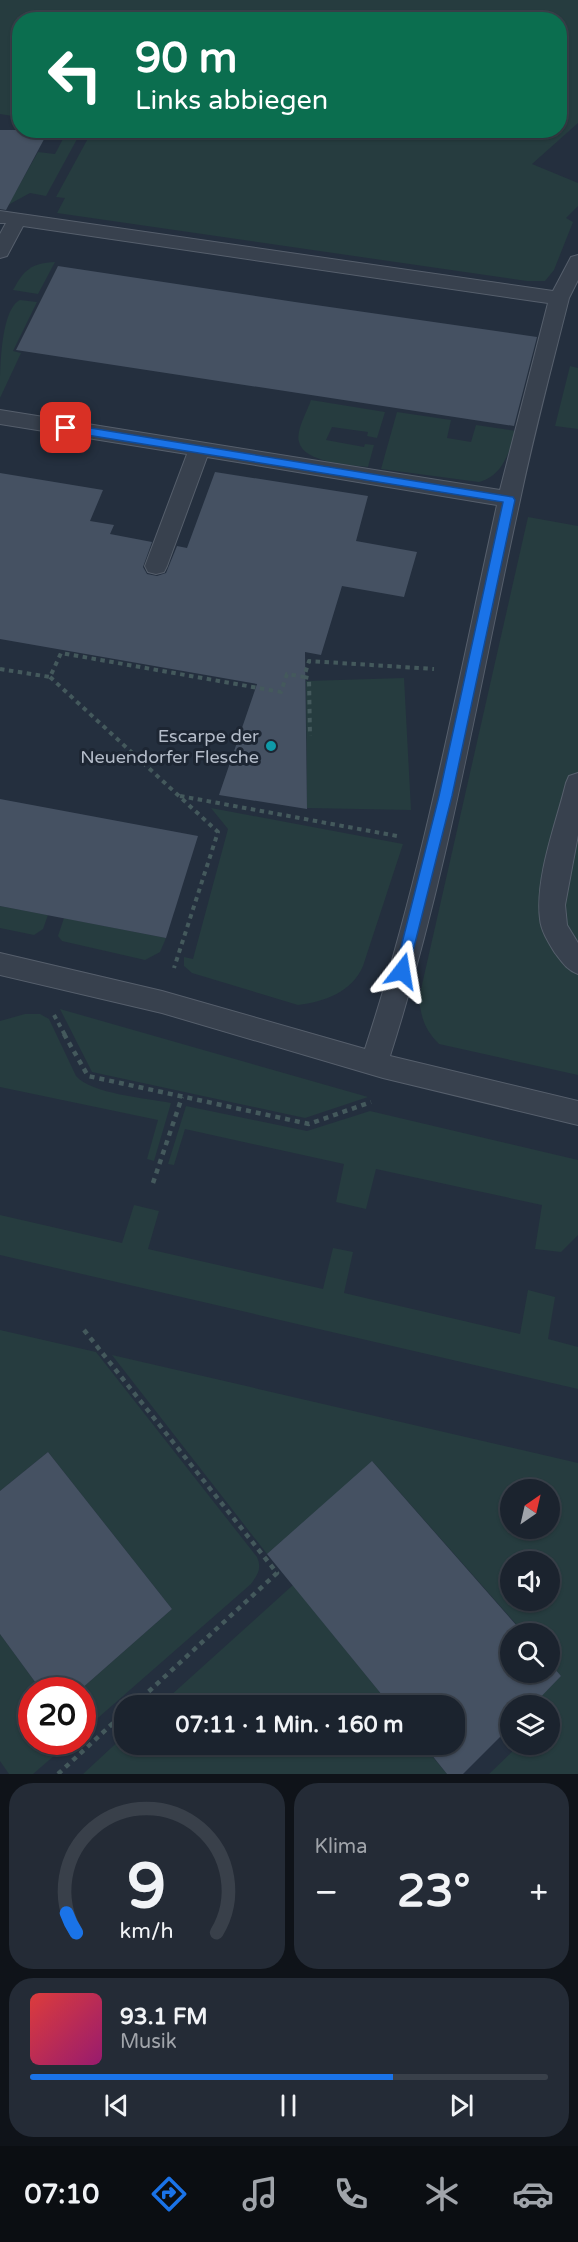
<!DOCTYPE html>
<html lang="de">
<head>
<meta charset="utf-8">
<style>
	:root { --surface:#1b232e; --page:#242b36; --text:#f1f3f6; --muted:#a0a4aa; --line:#39404a; --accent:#1a73e8 }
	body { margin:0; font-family:"Varela Round",sans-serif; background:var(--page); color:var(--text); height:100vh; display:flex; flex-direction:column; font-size:22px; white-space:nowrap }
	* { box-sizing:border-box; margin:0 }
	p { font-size:20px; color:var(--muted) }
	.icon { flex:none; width:33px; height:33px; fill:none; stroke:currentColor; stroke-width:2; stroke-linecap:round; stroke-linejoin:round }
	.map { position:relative; height:1774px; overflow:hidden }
	.drawer { display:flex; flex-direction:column; gap:9px; padding:9px; background:#0f1319; flex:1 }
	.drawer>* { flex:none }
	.guide { position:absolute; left:12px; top:12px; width:555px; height:126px; border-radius:24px; box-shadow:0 2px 4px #0004,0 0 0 2px var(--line); background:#0b6e4f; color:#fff; overflow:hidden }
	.needle { width:39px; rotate:34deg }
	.tools { position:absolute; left:500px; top:1479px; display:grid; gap:12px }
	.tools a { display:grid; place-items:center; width:60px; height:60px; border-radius:50%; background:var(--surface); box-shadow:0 2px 4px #0004,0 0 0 2px var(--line); font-size:30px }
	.speed { position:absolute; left:18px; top:1677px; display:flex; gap:12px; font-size:30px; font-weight:700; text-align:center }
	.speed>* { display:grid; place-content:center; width:78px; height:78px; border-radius:50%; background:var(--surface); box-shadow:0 2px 4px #0004,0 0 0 2px var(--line); line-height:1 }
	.speed .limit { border:9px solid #d22; background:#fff; color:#111 }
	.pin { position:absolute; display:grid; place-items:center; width:51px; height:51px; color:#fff; margin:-26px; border-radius:12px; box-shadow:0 3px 9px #0006 }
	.me { position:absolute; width:66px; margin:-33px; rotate:14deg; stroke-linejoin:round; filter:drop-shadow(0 0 4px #0008) }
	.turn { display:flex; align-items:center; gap:21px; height:126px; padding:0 24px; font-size:27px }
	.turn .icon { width:78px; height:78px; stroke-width:2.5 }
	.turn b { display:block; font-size:42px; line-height:51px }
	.big { font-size:45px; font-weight:700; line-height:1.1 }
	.drawer .tile { flex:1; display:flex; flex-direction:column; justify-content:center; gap:9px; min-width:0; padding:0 21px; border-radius:24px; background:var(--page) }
	.drawer .dial { align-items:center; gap:0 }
	.dial svg { height:156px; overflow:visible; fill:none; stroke:var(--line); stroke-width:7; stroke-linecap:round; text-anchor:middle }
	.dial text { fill:var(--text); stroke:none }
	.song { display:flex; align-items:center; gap:18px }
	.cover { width:72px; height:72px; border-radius:9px; background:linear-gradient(135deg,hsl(0 70% 55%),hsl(320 70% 35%)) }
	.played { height:6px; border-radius:3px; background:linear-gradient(90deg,var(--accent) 70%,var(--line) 70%) }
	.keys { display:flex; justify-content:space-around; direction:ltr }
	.heat { display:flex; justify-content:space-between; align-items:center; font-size:33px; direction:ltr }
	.drawer .tiles { flex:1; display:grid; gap:9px; grid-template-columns:1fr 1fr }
	.tile:last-child { grid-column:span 2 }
	.trip { position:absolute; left:114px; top:1695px; width:351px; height:60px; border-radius:24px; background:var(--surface); box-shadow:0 2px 4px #0004,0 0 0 2px var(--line); font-weight:700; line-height:60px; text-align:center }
	.dock { display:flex; height:96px; justify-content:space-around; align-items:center; background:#0b0e12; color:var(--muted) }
	.dock .icon { width:42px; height:42px }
	.dock .selected { color:var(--accent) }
	.dock b { font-size:27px; color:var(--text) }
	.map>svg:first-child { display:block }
</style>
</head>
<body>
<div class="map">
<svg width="578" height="1774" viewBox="0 0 578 1774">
	<rect width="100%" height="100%" fill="#242f3e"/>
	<g fill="#263c3f" fill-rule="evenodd">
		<polygon points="0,0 578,0 578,123 532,164 578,183 578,206 566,218 573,222 554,270 545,281 527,281 57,213 65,198 56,197 92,131 560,130 560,20 20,20 19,117 0,114"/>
		<polygon points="64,137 77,139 46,196 30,193 8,205 0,189 16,191 38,152 55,154"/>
		<path d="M 55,262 L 38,294 L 13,290 C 24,270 31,263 55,262 Z"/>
		<path d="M 20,300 L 37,302 L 13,351 L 21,353 L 0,398 C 0,372 0,310 20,300 Z"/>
		<polygon points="570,366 578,368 578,429 555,426"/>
		<path d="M 311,400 L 385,412 L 377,438 L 367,436 L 368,432 L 332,427 L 326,440 L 364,447 L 365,444 L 374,445 L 368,467 C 351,465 304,463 299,442 C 296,430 307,412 311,400 Z"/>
		<path d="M 397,412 L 451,420 L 447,438 L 471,442 L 476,425 L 516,431 C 508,453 504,475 479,482 L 381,469 Z"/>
		<path d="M 528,517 L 578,526 L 578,1075 L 439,1044 C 425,1030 421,1018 419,998 Z"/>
		<polygon points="404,678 411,810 307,808 306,681"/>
		<path d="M 211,808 L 403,844 L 363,966 C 352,992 324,1002 298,1005 L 192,973 L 184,966 L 184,957 L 193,959 L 228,829 Z"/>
		<polygon points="0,906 48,915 43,929 34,935 0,928"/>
		<polygon points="64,918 166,938 160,952 145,960 62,941 58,936"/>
		<polygon points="60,1009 368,1097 305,1118 92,1072"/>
		<path d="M 25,1014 L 40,1014 L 49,1019 L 76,1076 C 91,1094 147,1098 171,1103 L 154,1161 L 147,1159 L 158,1120 L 0,1087 L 0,1021 Z"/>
		<polygon points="186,1106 307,1131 370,1111 578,1160 578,1235 561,1252 535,1249 542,1205 376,1169 366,1209 336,1202 344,1164 185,1129 174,1165 168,1164"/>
		<polygon points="134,1205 159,1211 148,1249 323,1289 333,1248 353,1252 344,1293 520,1334 528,1290 555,1297 548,1339 578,1347 578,1389 0,1255 0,1215 122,1243"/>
		<path d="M 0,1330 L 96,1352 L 257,1557 C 262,1569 258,1574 251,1584 L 83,1731 L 82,1690 L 80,1690 L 172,1609 L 48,1452 L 0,1491 Z"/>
		<path d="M 112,1355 L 578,1463 L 578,1774 L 489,1774 L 519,1745 L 549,1744 L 549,1706 L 532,1705 L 561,1676 L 549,1662 L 549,1634 L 524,1633 L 373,1462 L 267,1554 ZM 510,1490 L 549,1490 L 549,1528 L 510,1528 ZM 510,1562 L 549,1562 L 549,1600 L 510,1600 Z"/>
		<polygon points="293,1585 391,1706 159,1706"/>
		<polygon points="0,1634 41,1690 32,1690 32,1742 70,1742 33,1774 9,1774 0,1761"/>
		<polygon points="124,1736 124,1744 423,1745 447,1774 83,1774"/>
	</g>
	<g fill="#455162">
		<polygon points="0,130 49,130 6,210 0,209"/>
		<polygon points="58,266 295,302 537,337 514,426 16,350"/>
		<polygon points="215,472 368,496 356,541 417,552 404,597 342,586 321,655 305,652 307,809 219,795 257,684 0,639 0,473 103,490 90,521 114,525 110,534 152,542 143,567 147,574 157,576 166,573 177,546 187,548"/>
		<polygon points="0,799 198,836 166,938 0,906"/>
		<polygon points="48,1452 172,1609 80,1690 41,1690 0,1634 0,1491"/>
		<polygon points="372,1461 524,1634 510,1634 510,1672 549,1672 549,1662 561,1676 532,1706 510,1706 510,1727 463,1774 447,1774 423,1744 454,1744 454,1706 391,1706 267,1554"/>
	</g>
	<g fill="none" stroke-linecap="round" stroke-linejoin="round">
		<g stroke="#565f6c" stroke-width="2">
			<g id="service">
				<path d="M 0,211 L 553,291 L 571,257 L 578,255 L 578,280 L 569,298 C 552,365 534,433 520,500 C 479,686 448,874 390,1056 L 578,1101 L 578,1125 L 383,1078 L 162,1013 L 0,975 L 0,953 L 162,991 L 365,1049 C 423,872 457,687 497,505 L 207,457 L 167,566 L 164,572 L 156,574 L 148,572 L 145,566 L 187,454 L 0,424 L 0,410 L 500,490 L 548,303 L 23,226 L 7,256 L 0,258 L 0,234 L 6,223 L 0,223 Z"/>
				<path d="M 578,773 L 578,835 L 565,905 L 567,925 L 578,943 L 578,974 C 567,970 562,962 555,953 C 549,943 541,931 540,919 C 535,877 556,824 566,783 L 569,776 Z"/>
			</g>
		</g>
		<g stroke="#44595c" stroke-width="4" stroke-dasharray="4.5 4.5" stroke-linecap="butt">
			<polyline points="0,669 50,677 61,653 281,692 287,674 304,677 309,661 434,669"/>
			<polyline points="50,677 218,832 174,968"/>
			<polyline points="304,677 309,678 310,736"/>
			<polyline points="180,796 397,836"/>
			<polyline points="54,1015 65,1035"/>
		</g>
		<g stroke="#44595c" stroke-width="4.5" stroke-dasharray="5 5" stroke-linecap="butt">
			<polyline points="64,1034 88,1076 309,1124 371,1102"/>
			<polyline points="153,1183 182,1097"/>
			<polyline points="84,1330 277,1573 133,1706"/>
			<polyline points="58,1774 124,1713"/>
		</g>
		<use href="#service" fill="#38414e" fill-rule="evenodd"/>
	</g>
	<polygon fill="#1a73e8" stroke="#114b97" stroke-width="1.5" points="66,424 513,497 515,500 452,796 407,975 397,975 395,971 439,796 503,502 62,431 62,425"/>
	<circle fill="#0f9aa8" stroke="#1d2633" stroke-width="2" cx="271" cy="746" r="6"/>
	<g text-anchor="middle" stroke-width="6" stroke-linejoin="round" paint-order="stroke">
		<g font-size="18" fill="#b4bcc9" stroke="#1d2633" text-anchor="end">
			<text x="259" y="742">Escarpe der<tspan x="259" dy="21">Neuendorfer Flesche</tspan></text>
		</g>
	</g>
</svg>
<div class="tools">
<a><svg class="needle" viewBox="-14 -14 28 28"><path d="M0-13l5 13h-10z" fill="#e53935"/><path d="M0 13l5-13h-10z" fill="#a0a4aa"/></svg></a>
<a><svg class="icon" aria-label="sound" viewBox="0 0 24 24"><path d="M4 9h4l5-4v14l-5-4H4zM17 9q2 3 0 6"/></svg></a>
<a><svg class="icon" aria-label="search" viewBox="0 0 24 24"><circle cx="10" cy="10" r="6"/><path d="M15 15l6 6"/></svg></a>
<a><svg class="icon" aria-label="layers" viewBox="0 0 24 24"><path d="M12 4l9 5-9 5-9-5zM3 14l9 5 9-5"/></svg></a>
</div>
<div class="speed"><div class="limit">20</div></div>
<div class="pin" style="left:66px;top:428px;background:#d93025"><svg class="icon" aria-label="arrive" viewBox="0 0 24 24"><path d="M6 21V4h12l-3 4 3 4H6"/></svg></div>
<svg class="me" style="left:402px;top:971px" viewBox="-20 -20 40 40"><path d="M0-17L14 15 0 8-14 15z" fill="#1a73e8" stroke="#fff" stroke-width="4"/></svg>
<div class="trip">07:11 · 1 Min. · 160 m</div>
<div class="guide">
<div class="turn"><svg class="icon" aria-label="left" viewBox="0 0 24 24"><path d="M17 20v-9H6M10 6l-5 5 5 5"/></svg><div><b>90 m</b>Links abbiegen</div></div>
</div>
</div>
<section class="drawer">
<div class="tiles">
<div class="tile dial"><svg viewBox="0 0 100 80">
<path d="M14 69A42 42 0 1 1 86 69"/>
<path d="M14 69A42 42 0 0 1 9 59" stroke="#1a73e8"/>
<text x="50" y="56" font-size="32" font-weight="700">9</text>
<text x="50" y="72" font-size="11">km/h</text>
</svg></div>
<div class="tile"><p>Klima</p>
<div class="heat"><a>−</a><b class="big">23°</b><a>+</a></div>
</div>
<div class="tile">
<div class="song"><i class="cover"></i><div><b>93.1 FM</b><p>Musik</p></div></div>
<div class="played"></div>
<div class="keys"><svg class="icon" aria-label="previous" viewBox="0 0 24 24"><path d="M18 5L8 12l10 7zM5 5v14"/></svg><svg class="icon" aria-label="pause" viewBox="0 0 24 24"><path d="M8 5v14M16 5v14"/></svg><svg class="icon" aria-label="next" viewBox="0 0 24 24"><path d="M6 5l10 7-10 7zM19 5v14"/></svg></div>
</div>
</div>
</section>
<nav class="dock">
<b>07:10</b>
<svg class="icon selected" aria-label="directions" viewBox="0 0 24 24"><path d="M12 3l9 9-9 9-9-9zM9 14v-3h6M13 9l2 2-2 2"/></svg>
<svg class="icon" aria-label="music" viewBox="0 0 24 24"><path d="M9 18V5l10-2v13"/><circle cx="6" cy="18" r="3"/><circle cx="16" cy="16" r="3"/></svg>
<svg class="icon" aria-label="phone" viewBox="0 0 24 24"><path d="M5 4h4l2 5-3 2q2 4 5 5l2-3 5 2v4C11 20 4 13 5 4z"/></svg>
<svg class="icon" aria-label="climate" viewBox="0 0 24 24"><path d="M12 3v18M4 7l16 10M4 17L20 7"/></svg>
<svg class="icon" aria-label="car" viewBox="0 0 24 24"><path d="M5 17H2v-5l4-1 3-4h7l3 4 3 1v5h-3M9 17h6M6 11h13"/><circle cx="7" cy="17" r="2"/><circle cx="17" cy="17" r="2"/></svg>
</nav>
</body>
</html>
